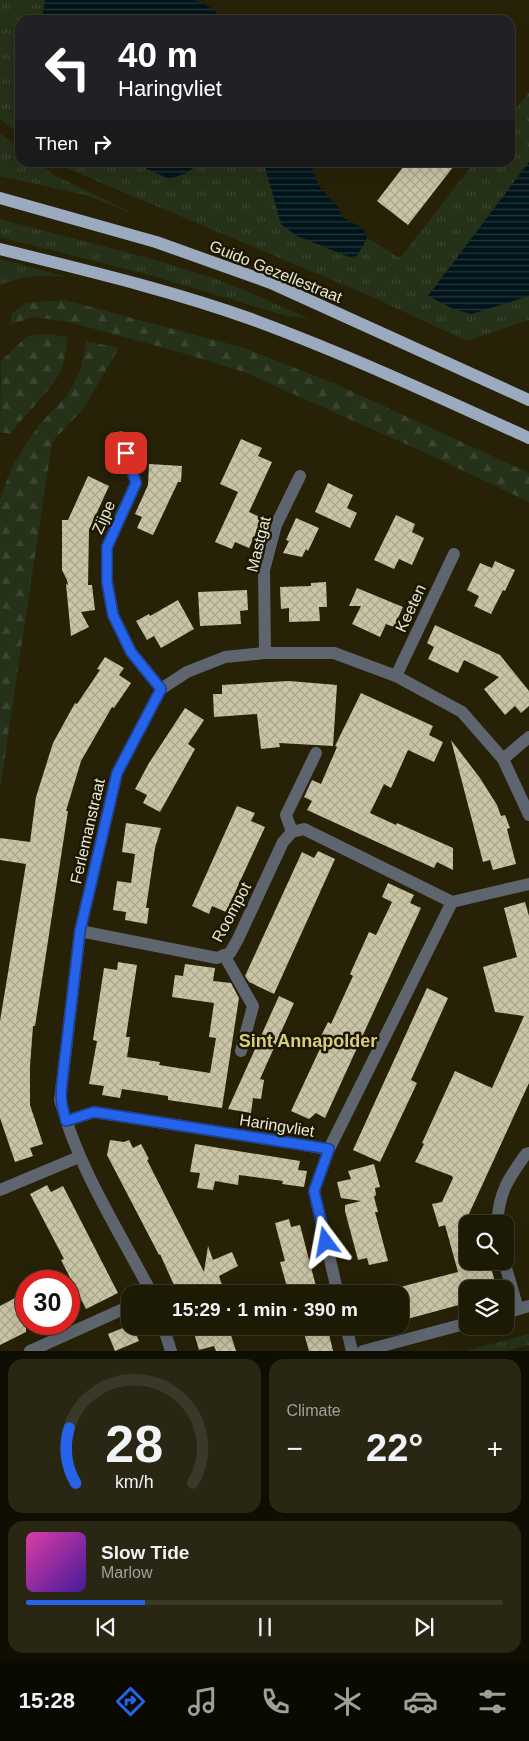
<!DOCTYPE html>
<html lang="en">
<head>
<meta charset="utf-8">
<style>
	:root { --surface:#1c1905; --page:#292613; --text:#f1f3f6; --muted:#a0a09a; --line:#3a3827; --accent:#2563eb }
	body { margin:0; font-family:Arial,sans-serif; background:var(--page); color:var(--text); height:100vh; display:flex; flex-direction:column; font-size:19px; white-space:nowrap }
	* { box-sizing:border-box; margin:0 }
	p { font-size:16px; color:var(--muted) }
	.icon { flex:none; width:28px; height:28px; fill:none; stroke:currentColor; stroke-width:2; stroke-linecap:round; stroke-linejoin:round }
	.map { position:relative; height:1351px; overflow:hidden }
	.sheet { display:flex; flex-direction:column; gap:8px; padding:8px; background:#0f0e03; flex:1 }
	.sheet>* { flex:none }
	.guide { position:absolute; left:15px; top:15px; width:500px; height:152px; border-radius:15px; box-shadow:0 5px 20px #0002,0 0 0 1px var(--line); background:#202124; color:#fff; overflow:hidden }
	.tools { position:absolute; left:459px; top:1215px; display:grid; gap:10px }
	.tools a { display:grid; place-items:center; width:55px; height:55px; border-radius:10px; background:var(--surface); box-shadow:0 5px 20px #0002,0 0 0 1px var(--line); font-size:25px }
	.speed { position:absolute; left:15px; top:1270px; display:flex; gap:10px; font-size:25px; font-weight:700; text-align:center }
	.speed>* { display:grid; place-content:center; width:65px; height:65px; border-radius:50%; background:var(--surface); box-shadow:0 5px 20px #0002,0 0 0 1px var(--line); line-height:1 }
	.speed .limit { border:8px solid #d22; background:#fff; color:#111 }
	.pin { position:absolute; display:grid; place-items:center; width:42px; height:42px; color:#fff; margin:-21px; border-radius:10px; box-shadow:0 2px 8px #0006 }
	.me { position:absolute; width:55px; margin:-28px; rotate:347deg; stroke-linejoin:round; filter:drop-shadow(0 0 4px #0008) }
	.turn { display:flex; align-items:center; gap:18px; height:105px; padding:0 20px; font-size:22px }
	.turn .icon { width:65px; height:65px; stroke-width:2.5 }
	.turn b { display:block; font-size:35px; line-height:42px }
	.then { display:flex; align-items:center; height:48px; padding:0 20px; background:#0003; gap:10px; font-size:19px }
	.big { font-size:38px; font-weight:800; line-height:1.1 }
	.sheet .card { flex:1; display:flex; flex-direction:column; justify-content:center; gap:8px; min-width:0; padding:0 18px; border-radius:15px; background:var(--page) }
	.sheet .dial { align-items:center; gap:0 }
	.dial svg { height:130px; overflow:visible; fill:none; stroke:var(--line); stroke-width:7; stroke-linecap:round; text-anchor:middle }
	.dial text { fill:var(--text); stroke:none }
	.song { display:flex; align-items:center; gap:15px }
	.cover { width:60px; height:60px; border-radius:8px; background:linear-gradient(135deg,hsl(320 70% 55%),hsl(260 70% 35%)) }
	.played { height:5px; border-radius:2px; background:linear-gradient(90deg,var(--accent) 25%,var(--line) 25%) }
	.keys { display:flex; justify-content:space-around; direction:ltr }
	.heat { display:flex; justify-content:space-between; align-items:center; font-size:28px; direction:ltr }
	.sheet .tiles { flex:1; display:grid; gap:8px; grid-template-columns:1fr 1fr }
	.card:last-child { grid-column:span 2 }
	.trip { position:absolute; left:121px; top:1285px; width:288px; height:50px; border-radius:15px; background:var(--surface); box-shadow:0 5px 20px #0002,0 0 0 1px var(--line); font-weight:800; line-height:50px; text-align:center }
	.tab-bar { display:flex; height:80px; justify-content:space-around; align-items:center; background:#0b0a02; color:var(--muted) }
	.tab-bar .icon { width:35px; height:35px }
	.tab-bar .on { color:var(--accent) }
	.tab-bar b { font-size:22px; color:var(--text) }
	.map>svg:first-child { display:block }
</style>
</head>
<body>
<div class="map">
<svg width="529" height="1351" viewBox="0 0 529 1351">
	<defs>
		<pattern id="grass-tufts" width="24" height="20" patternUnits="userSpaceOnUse" patternTransform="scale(1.25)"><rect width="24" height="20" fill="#263119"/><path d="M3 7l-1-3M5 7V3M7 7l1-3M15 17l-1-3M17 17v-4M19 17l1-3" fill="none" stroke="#3b452f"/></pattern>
		<pattern id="forest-firs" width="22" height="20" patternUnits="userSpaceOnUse" patternTransform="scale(1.25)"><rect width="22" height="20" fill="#263119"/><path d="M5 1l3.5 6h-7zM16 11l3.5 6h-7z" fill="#3b452f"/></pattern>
		<pattern id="water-rules" width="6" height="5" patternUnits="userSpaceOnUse" patternTransform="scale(1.25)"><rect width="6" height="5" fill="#00151b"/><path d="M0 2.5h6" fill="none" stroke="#25373b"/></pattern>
		<pattern id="building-cross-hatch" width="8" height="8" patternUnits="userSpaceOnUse" patternTransform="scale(1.25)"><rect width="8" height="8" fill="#cbc5a7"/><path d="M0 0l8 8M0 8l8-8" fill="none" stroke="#aaa58d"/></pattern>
	</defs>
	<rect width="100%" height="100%" fill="#262107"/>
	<g fill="url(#grass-tufts)">
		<polygon points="0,0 45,0 42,20 20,20 20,135 0,119"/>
		<polygon points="529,92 529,162 429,296 454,309 471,314 529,296 529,320 467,341 370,296 54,163 135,163 169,179 186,173 200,163 262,163 357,256 367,238 400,258 474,163 510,162 510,116"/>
		<polygon points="0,133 20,149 20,162 38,163 56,176 139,216 89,196 0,176"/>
		<path d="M 0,219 C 68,238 137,253 204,275 C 240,287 275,304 310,319 L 287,316 L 149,275 L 0,237 Z"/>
		<path d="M 0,259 L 68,277 C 44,275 22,275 0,285 Z"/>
		<polygon points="529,1334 529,1345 506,1351 465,1351"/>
	</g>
	<g fill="url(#forest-firs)">
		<polygon points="65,300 244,348 336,384 529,473 529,502 428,454 244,372 179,352 69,322 33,317 10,325 12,313 26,303"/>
		<path d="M 49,334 L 68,337 C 66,348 65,362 60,372 C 48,396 25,412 11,434 L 0,432 L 1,361 L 27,336 Z"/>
		<polygon points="86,341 119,348 84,408 52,442 0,789 0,499 13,464 39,425 68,394 81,369"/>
	</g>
	<g fill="url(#water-rules)">
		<polygon points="45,0 196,0 213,9 221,20 42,20"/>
		<polygon points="529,162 529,296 471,314 454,309 428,296"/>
		<polygon points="135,163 200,163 186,173 169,179"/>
		<polygon points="262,163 309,163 311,165 318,185 338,207 342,217 364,229 367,238 357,256 349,257 297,236 281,224 265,167"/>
	</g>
	<g fill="url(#building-cross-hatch)">
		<polygon points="407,162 457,162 408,225 377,201"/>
		<polygon points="241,439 262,448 258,456 272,462 249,512 262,518 256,533 249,548 235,542 232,549 215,542 238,492 220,484"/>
		<polygon points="149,464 182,466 181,482 178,482 153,535 137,528 142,517 135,514 148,485"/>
		<polygon points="88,476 109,486 89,530 88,585 92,585 95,610 81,612 89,627 71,636 66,584 68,585 67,580 62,570 62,520 68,520"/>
		<polygon points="328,483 353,495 347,508 357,513 350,528 315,512"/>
		<polygon points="396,515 415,524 412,532 424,538 412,565 399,559 394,569 374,560"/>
		<polygon points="296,518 319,528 308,551 306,549 302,557 283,553 289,541 286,540"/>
		<polygon points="495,561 515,570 505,591 503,590 491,614 474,606 479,596 467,590 480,563 492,568"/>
		<polygon points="326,582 327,607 319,607 320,621 289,622 289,608 281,609 280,587 311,586 311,583"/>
		<polygon points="357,588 403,607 394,627 386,624 380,637 352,624 361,606 349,606"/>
		<polygon points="247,590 248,610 240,611 241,624 200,626 198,592"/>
		<polygon points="178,600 194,629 161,648 154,636 147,640 136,621 149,614 150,616"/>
		<polygon points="435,625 500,655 529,691 529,706 521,713 515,706 505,715 484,689 499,677 464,660 458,673 428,659 434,647 427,643"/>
		<polygon points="105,657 124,668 119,675 131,683 114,708 112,707 81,761 66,811 68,811 40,993 35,1026 33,1026 30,1066 30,1105 43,1144 30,1148 33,1156 15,1162 0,1118 0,1021 26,864 0,860 0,838 30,842 36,797 53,743 75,703 77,704 100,670 97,669"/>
		<polygon points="289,681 337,685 333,746 279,743 280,747 261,749 257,714 214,717 213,694 222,694 222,685"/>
		<polygon points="361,693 433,726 429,735 443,742 434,762 408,750 391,788 384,784 370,813 396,825 397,823 453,848 453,870 437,862 434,868 307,810 312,801 304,797 312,780 321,784 337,747 335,746"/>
		<polygon points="185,708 204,720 188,744 195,749 160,812 143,803 147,795 135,789 149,763"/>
		<polygon points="451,740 480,778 497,805 501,816 505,815 510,828 507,829 516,864 493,870 490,860 483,862"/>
		<polygon points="237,806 255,813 251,821 265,827 226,912 212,906 209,914 192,906"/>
		<polygon points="126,823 161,828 155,848 146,908 149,908 147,924 125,920 126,912 113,910 117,881 131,883 135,854 122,852"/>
		<polygon points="318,851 335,859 274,994 249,982 245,976 302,852 314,858"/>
		<polygon points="388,883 414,895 410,903 421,908 325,1118 316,1113 309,1119 291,1111 325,1038 321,1036 328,1022 331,1024 353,976 350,974 369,932 376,935 392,902 382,897"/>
		<polygon points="525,902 529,916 529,1083 468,1216 468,1270 490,1264 497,1289 468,1289 463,1290 466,1303 400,1321 400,1287 458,1272 445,1225 439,1227 432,1204 442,1202 453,1178 452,1176 415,1162 424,1144 422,1143 455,1071 492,1088 524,1016 495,1012 483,967 517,957 504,908"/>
		<polygon points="118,962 137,965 126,1037 130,1037 127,1057 160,1062 159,1065 210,1073 216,1038 209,1037 214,1003 172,997 175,975 183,976 185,964 215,968 213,981 231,983 239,998 222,1108 168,1100 168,1096 122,1089 120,1098 102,1095 104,1086 89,1084 97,1041 93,1040 104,968 117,970"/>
		<polygon points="427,988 448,998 411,1080 417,1083 380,1162 353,1150"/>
		<polygon points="279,996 294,1003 260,1079 264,1080 261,1099 253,1098 251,1113 228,1109"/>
		<polygon points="110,1140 124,1142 129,1140 133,1148 141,1144 149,1159 147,1160 204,1272 208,1246 213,1260 232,1252 238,1266 219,1276 225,1294 178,1294 160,1254 159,1255 107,1155"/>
		<polygon points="195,1144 300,1161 298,1170 307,1171 304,1187 282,1184 283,1181 239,1175 238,1185 215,1181 213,1190 197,1188 200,1173 190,1172"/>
		<polygon points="374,1164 380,1187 375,1188 376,1195 374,1197 378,1212 375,1212 388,1261 369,1265 367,1258 358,1260 345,1211 345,1205 361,1201 341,1198 337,1182 351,1179 348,1171"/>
		<polygon points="47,1185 51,1192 63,1186 118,1293 86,1309 61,1260 64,1259 30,1194"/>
		<polygon points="289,1219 291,1227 300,1225 318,1294 289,1294 280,1262 285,1261 275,1223"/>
		<polygon points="26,1292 26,1332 0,1345 0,1306"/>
		<polygon points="130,1325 133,1326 139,1341 115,1351 108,1334"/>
		<polygon points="219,1326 222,1335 230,1332 236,1351 216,1351 214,1346 199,1350 194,1333"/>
		<polygon points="302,1326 327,1326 333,1351 309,1351"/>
	</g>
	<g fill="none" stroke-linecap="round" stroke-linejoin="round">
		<g stroke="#5e656f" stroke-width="12">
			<polyline points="121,437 136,483 107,547 107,582 113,615 131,652 161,689"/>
			<polyline points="265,653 264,570 276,525 300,476"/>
			<polyline points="396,676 454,554"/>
			<polyline points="503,759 529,737"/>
			<polyline points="292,832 286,815 316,753"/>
			<polyline points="80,931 217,958 230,953 238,939 283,842 292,832 304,829 452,902 529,884"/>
			<polyline points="224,955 253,1006 241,1051"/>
			<polyline points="66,1121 94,1112 329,1149 452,902"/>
			<polyline points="329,1149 314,1191 338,1294"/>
			<polyline points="0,1190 79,1157"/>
			<path d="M 497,1224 C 499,1192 508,1179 526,1154 L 529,1153"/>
			<polyline points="504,1261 518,1309"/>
			<path d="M 152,1294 C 119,1231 78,1168 60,1100 L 80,931 L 117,773 L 161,689 L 187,672 L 225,657 L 265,653 L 334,653 L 396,676 L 462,712 L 503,759 L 529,815"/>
			<polyline points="505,1313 529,1306"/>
			<polyline points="163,1326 171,1351"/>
			<polyline points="346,1326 352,1351"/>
			<polyline points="30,1351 130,1306"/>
			<polyline points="363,1351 468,1323"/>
		</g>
		<g stroke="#9caabf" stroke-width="12">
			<polyline points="0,198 156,242 271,283 529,400"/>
			<path d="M 0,249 C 84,270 170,290 251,319 C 346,354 437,396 529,438"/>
		</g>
	</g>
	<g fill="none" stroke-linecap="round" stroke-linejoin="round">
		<g stroke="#184099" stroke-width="12">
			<path id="route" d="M 126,453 L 136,483 L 107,547 L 107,582 L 113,615 L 131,652 L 161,689 L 117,773 L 80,931 L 62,1082 C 60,1099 62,1106 66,1121 L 94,1112 L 329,1149 L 314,1191 L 326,1242"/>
		</g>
		<use href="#route" stroke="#2563eb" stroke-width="9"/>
	</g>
	<g text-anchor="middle" stroke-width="5" stroke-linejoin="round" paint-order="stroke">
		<g font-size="16" fill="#e9e7d7" stroke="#1c1701">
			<text transform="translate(276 271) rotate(22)" y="6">Guido Gezellestraat</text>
			<text transform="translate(103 517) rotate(-66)" y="6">Zijpe</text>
			<text transform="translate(258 544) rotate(-76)" y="6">Mastgat</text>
			<text transform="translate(410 608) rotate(-65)" y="6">Keeten</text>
			<text transform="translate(87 831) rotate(-77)" y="6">Ferlemanstraat</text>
			<text transform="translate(231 912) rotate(-62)" y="6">Roompot</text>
			<text transform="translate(277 1125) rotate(9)" y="6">Haringvliet</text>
		</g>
		<g font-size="18" font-weight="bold" fill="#d8cc7e" stroke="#1c1701">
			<text x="308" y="1047">Sint Annapolder</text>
		</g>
	</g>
</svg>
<div class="tools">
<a><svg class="icon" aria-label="search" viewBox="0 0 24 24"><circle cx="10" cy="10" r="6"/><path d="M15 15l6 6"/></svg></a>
<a><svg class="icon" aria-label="layers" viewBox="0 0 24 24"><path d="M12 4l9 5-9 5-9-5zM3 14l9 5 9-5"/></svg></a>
</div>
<div class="speed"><div class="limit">30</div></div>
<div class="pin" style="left:126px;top:453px;background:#d93025"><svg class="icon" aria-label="arrive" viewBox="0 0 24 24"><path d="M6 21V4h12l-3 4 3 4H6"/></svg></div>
<svg class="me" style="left:326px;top:1242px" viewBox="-20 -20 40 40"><path d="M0-17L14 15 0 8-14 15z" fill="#2563eb" stroke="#fff" stroke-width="4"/></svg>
<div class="trip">15:29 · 1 min · 390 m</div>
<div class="guide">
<div class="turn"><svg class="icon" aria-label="left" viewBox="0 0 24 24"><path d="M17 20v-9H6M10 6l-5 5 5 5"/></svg><div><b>40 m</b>Haringvliet</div></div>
<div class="then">Then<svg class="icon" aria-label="right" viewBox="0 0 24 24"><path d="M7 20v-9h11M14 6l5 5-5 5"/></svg></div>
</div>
</div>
<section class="sheet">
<div class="tiles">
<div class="card dial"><svg viewBox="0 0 100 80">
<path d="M14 69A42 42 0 1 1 86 69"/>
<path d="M14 69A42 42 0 0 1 10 35" stroke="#2563eb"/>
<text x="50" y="56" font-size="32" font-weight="700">28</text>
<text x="50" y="72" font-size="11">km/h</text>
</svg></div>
<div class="card"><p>Climate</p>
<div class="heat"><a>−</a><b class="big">22°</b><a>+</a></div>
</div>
<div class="card">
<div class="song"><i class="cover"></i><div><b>Slow Tide</b><p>Marlow</p></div></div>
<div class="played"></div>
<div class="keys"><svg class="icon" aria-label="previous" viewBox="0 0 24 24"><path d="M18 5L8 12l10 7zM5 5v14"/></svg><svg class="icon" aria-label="pause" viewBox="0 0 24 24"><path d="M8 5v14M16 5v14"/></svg><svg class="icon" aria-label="next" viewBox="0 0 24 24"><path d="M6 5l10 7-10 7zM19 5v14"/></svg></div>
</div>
</div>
</section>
<nav class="tab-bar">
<b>15:28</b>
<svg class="icon on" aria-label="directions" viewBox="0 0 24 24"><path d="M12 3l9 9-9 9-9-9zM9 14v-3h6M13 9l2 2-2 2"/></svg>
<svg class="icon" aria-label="music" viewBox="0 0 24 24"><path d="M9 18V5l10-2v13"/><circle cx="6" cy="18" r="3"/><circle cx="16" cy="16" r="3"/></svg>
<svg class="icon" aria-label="phone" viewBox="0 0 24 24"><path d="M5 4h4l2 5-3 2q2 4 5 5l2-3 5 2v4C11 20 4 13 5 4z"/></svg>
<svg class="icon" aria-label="climate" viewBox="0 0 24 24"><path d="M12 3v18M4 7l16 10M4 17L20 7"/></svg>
<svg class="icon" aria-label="car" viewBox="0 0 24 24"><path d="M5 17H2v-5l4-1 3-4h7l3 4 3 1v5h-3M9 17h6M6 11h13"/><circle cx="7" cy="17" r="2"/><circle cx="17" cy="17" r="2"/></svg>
<svg class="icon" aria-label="filters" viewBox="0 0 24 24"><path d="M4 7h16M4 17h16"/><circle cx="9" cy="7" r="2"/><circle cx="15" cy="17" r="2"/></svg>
</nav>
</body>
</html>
